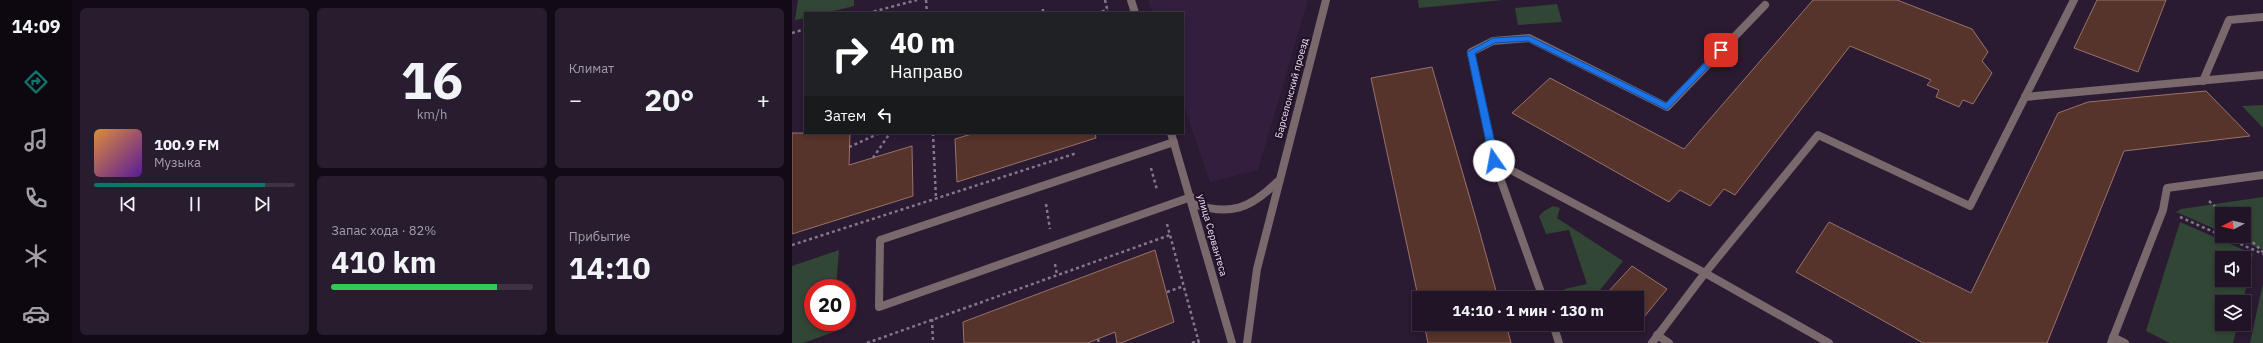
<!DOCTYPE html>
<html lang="ru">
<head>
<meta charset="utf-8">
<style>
	:root { --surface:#201426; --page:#281d2e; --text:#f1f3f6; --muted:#a29ea7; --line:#3d3343; --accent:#0f766e }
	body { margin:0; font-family:"IBM Plex Sans",sans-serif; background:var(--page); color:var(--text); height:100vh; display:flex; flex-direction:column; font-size:15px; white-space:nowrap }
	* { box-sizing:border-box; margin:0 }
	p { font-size:13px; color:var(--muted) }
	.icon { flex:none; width:22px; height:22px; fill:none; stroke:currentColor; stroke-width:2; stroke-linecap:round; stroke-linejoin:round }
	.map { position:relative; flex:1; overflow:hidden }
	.details { display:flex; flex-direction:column; gap:8px; padding:8px; background:#120b15; width:720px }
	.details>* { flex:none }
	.hud { position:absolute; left:12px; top:12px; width:380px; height:122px; border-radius:0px; box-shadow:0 2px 6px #0003,0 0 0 1px var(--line); background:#202124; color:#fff; overflow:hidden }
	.needle { width:26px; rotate:263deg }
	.controls { position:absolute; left:1423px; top:207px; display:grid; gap:8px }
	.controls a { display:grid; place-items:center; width:36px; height:36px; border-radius:0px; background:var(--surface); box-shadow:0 2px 6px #0003,0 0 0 1px var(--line); font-size:20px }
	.speed { position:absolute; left:12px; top:279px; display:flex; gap:8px; font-size:20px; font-weight:700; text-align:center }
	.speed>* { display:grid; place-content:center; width:52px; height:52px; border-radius:50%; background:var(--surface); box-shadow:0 2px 6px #0003,0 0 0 1px var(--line); line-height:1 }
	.speed .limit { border:6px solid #d22; background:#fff; color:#111 }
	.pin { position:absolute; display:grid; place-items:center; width:34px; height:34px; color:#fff; margin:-17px; border-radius:8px; box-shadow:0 2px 6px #0006 }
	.me { position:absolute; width:44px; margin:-22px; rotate:348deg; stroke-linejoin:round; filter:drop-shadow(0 0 3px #0008) }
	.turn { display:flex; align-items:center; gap:14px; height:84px; padding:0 20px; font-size:18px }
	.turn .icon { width:52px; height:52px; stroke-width:2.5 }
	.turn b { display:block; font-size:28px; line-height:34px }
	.then { display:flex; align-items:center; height:38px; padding:0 20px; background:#0003; gap:8px; font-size:15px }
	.big { font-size:30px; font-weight:700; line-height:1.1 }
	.details .tile { flex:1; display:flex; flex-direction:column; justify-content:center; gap:6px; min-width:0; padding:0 14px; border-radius:6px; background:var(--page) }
	.details .dial { align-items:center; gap:0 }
	.dial b { font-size:52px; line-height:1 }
	.song { display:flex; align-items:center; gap:12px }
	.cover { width:48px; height:48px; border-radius:6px; background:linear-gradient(135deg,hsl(30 70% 55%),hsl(270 70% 35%)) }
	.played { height:4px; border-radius:2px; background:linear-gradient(90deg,var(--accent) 85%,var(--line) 85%) }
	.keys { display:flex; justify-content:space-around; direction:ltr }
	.heat { display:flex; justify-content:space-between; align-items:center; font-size:22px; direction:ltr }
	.charge { height:6px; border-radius:3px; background:linear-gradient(90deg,#34c759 82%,var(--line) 0) }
	.details .tiles { flex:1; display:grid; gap:8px; grid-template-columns:repeat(3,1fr) }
	.tile:first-child { grid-row:span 2 }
	.trip { position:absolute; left:620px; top:291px; width:232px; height:40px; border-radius:0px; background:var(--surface); box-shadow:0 2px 6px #0003,0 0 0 1px var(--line); font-weight:700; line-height:40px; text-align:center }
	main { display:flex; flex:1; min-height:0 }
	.tabs { display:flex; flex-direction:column; width:72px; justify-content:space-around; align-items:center; background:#0d080f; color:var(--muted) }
	.tabs .icon { width:28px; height:28px }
	.tabs .current { color:var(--accent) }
	.tabs b { font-size:18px; color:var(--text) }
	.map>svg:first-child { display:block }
</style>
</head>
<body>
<main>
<nav class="tabs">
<b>14:09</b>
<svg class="icon current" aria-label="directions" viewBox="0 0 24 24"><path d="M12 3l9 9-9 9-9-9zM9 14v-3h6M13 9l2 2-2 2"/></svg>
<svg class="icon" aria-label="music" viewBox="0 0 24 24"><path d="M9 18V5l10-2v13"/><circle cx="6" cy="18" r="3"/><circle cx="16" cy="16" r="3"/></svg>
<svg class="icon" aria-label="phone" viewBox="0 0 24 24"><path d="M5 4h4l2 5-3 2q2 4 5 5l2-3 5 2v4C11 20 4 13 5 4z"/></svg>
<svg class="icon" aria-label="climate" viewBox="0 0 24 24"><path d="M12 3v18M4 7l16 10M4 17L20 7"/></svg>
<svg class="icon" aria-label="car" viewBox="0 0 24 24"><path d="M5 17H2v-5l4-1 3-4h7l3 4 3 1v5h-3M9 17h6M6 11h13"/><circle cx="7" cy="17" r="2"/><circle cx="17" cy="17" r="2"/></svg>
</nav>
<section class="details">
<div class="tiles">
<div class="tile">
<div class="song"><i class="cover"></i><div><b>100.9 FM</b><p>Музыка</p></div></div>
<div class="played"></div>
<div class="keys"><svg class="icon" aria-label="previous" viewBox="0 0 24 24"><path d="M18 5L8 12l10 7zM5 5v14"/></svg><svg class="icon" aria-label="pause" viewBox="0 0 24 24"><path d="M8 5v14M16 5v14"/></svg><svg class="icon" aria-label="next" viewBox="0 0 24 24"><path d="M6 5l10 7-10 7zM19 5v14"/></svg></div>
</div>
<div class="tile dial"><b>16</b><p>km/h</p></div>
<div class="tile"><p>Климат</p>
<div class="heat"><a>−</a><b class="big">20°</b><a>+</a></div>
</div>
<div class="tile"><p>Запас хода · 82%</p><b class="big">410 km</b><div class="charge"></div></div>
<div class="tile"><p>Прибытие</p><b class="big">14:10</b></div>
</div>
</section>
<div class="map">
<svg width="1471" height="343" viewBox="0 0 1471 343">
	<rect width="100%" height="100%" fill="#2a1a32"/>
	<polygon fill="#331f3d" points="356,0 516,0 466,170 418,182 391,103 391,13 361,13"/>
	<g fill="#314634" fill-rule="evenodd">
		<polygon points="6,0 62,0 62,6 33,13 13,13 13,18 3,20"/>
		<polygon points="626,0 711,0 627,8"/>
		<polygon points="765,4 770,22 726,25 723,8"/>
		<polygon points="1471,105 1471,128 1450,106"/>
		<polygon points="1471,197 1471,250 1439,236 1452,236 1452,214 1430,214 1430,232 1384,212 1389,209"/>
		<polygon points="761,206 768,208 765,218 831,261 805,294 774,298 772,289 795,284 777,230 754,234 747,216 752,211"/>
		<path d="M 1388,222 L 1461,254 L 1451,302 L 1430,302 L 1430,324 L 1446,324 L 1441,343 L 1378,343 L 1354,331 ZM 1430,258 L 1452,258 L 1452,280 L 1430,280 Z"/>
		<polygon points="47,250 44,288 21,288 21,322 42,322 42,332 11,343 0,343 0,266"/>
		<polygon points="1471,283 1471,343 1458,343"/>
	</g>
	<g fill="#56332b" stroke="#98736a">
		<polygon points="1021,0 1105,0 1180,29 1196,52 1190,61 1200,73 1181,104 1171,100 1167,107 1144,97 1147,90 1135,85 1139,80 1058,46 943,195 932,189 918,206 888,190 877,202 720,113 758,78 892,149"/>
		<polygon points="1305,0 1374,0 1346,72 1282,48"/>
		<polygon points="640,67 686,226 706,298 627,298 627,301 579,78"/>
		<polygon points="1414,91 1458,136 1332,151 1255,343 1131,343 1004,272 1037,222 1179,293 1266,113 1296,102"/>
		<polygon points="0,133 58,133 57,165 120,146 121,196 0,234"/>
		<polygon points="183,133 303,133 304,138 165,182 163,139"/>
		<polygon points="363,250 382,322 329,343 325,343 323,332 296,343 172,343 171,322"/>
		<polygon points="840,266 875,289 852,317 845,312 845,298 825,298 816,292"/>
		<polygon points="632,324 714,324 719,343 636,343"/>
	</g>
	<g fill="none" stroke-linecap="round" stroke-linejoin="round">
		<g stroke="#84768b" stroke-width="2.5" stroke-dasharray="3 3" stroke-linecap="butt">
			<polyline points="134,0 135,13"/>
			<polyline points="313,0 316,13"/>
			<polyline points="251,9 251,13"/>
			<polyline points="76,13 125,0"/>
			<polyline points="304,13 316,10"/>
			<polyline points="0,33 13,29"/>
			<polyline points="141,133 144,199"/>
			<polyline points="57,147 88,133"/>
			<polyline points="81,158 98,133"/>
			<polyline points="359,168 365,190"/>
			<polyline points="1417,201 1431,214"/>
			<polyline points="254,204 258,229"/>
			<polyline points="1388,217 1471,254"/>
			<polyline points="375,224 407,343"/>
			<polyline points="1452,234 1471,252"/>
			<polyline points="0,245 285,153"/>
			<polyline points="263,264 265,275"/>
			<polyline points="375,292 392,286"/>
			<polyline points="140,319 141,343"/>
			<polyline points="306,339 307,343"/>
			<polyline points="75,343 378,235"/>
			<polyline points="400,343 407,340"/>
		</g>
		<g stroke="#79686c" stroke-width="8">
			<polyline points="1411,81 1437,20 1471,17"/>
			<polyline points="1233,97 1471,75"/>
			<polyline points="382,142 88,240 87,307 399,197"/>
			<polyline points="702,161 913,273"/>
			<polyline points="751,298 702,161 679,52 701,41 737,38 875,107 973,5"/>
			<polyline points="761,324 767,343"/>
			<polyline points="865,335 877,343"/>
			<polyline points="1321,337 1333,343"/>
			<polyline points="860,343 913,273 1026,135 1178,206 1282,0"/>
			<polyline points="1319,343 1371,210 1375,188 1471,175"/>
		</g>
		<g stroke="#79686c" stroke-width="8">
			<polyline points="339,0 343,13"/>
			<polyline points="379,133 440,343"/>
			<path d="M 401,204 C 438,216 458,209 485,182"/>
			<polyline points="913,273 1037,343"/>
			<polyline points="455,343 465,269 534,0"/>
		</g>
	</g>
	<polygon fill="#1a73e8" stroke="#114b97" points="737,36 874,103 926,49 933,50 875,110 736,41 703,43 683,53 707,161 702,164 698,161 675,52 701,38"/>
	<g text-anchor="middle" stroke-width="4" stroke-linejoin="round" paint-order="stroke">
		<g font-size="10" fill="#ede3f3" stroke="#201128">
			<text transform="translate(499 88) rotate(-75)" y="4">Барселонский проезд</text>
			<text transform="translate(421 235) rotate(74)" y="4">улица Сервантеса</text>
		</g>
	</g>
</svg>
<div class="controls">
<a><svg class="needle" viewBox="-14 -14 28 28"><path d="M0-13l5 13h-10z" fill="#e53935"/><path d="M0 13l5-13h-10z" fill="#a29ea7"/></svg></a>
<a><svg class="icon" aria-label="sound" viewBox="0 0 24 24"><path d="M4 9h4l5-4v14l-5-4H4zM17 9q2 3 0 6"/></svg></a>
<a><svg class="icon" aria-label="layers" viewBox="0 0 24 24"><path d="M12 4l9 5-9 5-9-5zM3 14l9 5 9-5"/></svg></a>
</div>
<div class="speed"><div class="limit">20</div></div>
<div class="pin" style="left:929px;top:50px;background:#d93025"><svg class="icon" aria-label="arrive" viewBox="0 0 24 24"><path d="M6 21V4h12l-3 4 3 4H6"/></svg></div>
<svg class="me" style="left:702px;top:161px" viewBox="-20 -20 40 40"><circle r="19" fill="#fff"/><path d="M0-13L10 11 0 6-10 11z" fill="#1a73e8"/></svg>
<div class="trip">14:10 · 1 мин · 130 m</div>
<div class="hud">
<div class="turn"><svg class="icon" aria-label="right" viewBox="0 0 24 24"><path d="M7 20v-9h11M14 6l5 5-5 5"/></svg><div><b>40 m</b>Направо</div></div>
<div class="then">Затем<svg class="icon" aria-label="left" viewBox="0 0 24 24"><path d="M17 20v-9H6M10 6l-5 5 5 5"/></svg></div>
</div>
</div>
</main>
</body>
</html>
